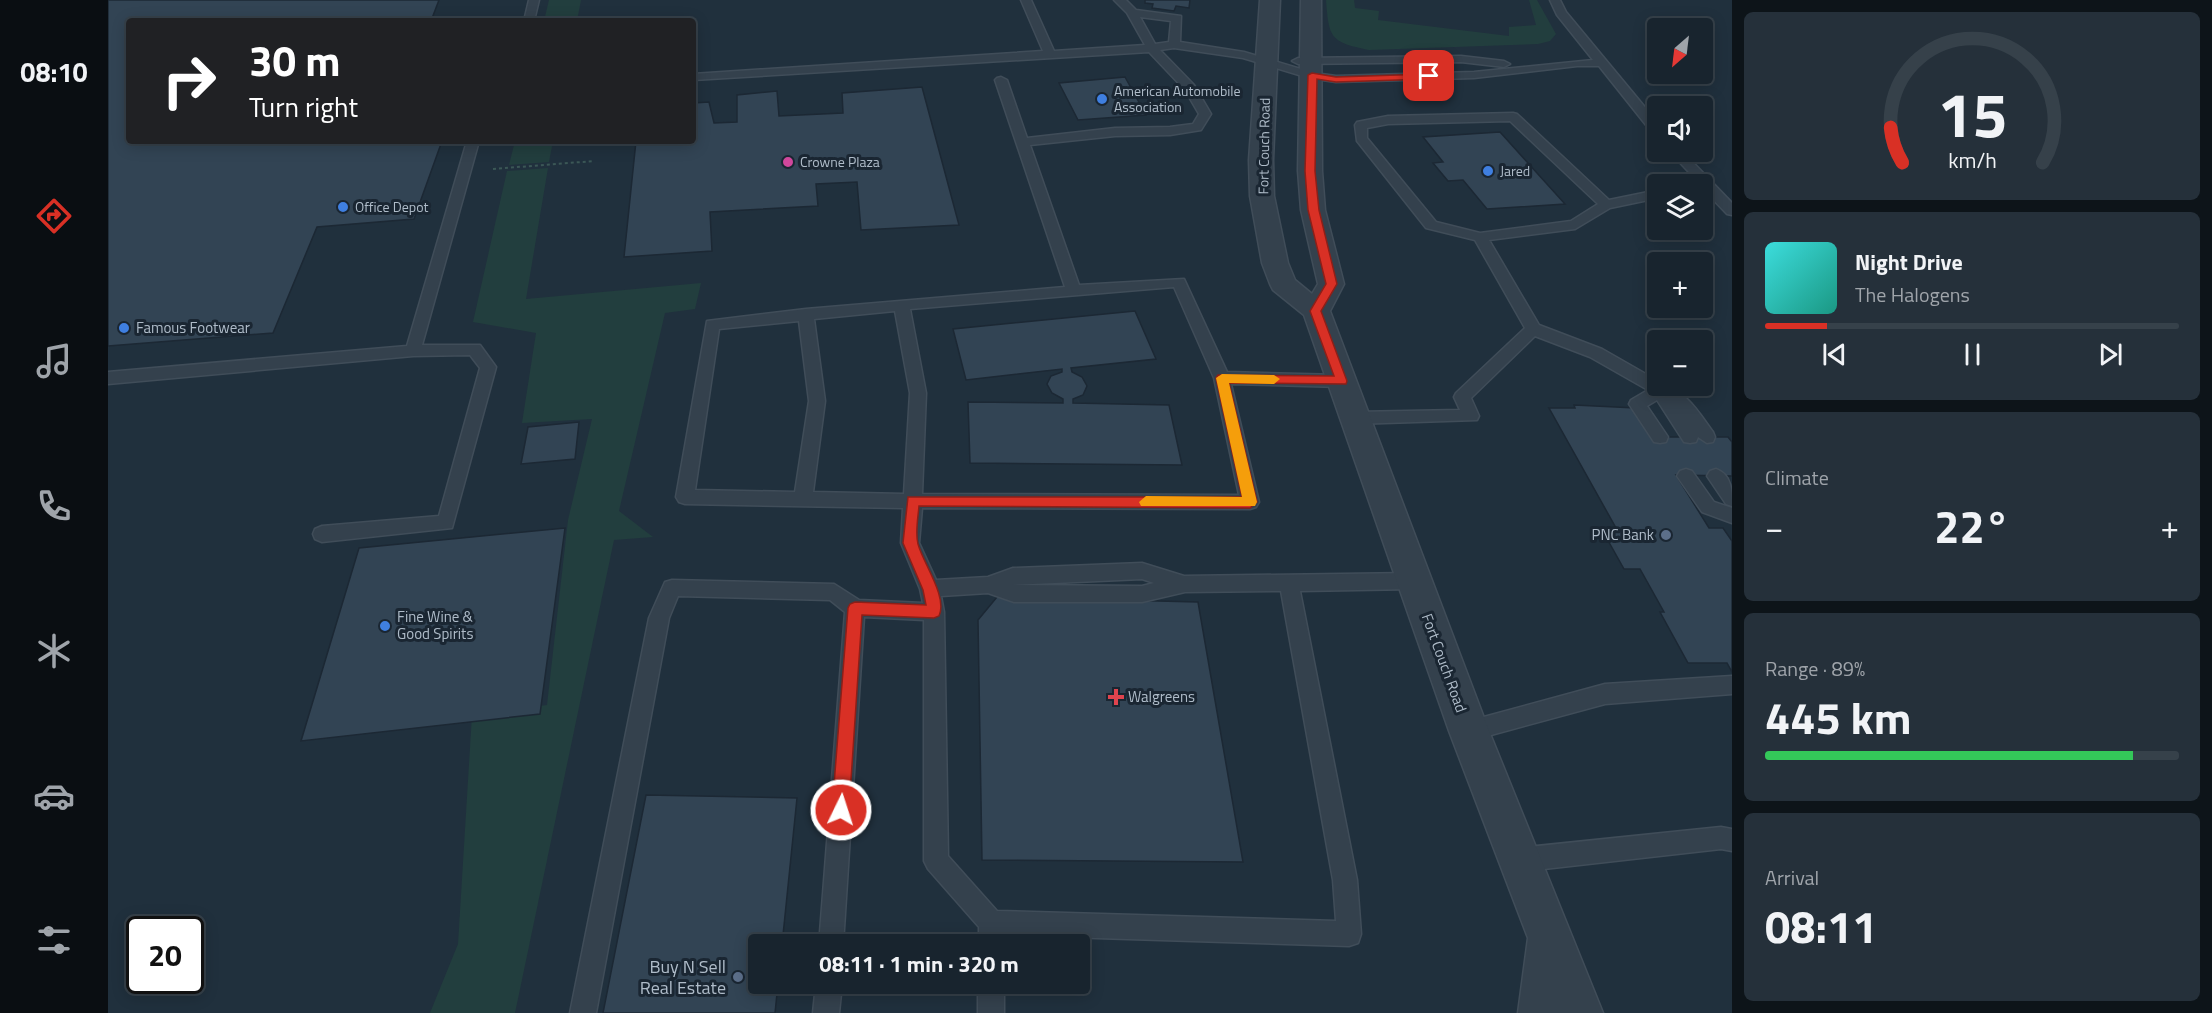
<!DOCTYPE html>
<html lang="en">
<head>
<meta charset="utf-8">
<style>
	:root { --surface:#18242e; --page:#25303a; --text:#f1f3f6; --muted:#9fa4aa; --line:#36414a; --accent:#d93025 }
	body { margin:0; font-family:"Titillium Web",sans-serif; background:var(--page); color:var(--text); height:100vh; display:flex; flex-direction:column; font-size:22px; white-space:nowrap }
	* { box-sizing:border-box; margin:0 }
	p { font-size:20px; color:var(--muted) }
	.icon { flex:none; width:33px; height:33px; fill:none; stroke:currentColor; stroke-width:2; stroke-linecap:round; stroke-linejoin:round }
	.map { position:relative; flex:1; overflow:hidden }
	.drawer { display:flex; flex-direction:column; gap:12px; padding:12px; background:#0d1419; width:480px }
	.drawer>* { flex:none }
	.top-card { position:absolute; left:18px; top:18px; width:570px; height:126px; border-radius:6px; box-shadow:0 3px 15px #0003,0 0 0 2px var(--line); background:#202124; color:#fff; overflow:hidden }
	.needle { width:39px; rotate:208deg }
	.tools { position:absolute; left:1539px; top:18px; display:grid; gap:12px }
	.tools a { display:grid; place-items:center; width:66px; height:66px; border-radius:6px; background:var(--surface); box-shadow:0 3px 15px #0003,0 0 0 2px var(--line); font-size:30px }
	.speed { position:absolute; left:18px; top:916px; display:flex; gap:12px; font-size:30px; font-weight:700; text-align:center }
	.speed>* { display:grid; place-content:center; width:78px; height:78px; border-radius:50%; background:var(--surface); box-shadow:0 3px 15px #0003,0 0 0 2px var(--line); line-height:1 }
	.speed .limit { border:3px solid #111; border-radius:9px; background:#fff; color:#111 }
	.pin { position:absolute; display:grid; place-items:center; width:51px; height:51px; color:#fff; margin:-26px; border-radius:12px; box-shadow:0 3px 9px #0006 }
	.me { position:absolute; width:66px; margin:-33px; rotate:4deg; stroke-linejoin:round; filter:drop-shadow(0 0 4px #0008) }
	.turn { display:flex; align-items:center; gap:21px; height:126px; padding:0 24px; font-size:27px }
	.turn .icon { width:78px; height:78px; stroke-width:2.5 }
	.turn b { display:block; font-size:42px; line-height:51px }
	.big { font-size:45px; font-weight:700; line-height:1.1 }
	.drawer .card { flex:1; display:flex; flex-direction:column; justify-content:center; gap:9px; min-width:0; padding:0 21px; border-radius:9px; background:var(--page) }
	.drawer .dial { align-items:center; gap:0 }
	.dial svg { height:156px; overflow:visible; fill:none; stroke:var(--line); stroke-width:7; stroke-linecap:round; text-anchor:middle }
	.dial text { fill:var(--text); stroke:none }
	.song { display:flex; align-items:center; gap:18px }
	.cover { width:72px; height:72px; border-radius:9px; background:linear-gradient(135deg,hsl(180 70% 55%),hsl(170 70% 35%)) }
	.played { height:6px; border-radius:3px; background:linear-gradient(90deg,var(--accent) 15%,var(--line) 15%) }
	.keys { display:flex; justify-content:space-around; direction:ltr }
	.heat { display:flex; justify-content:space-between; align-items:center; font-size:33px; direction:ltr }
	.charge { height:9px; border-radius:4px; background:linear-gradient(90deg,#34c759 89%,var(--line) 0) }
	.trip { position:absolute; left:640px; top:934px; width:342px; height:60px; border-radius:6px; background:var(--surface); box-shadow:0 3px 15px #0003,0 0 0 2px var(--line); font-weight:700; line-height:60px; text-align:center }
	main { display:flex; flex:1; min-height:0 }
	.tabs { display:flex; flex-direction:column; width:108px; justify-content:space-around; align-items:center; background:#0a0e12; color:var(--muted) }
	.tabs .icon { width:42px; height:42px }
	.tabs .current { color:var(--accent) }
	.tabs b { font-size:27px; color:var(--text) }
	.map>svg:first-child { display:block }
</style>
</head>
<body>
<main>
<nav class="tabs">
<b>08:10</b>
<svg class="icon current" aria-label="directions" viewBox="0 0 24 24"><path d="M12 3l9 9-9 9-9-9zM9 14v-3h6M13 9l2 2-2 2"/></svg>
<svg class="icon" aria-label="music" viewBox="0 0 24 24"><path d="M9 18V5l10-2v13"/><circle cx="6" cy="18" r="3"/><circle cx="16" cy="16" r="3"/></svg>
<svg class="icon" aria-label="phone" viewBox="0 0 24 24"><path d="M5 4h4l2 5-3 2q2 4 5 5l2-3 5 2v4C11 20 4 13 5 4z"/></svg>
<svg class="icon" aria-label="climate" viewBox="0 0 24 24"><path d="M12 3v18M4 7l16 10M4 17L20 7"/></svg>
<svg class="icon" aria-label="car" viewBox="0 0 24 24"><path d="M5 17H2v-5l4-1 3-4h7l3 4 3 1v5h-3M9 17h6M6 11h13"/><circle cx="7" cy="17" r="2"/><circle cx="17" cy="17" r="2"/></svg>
<svg class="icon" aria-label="filters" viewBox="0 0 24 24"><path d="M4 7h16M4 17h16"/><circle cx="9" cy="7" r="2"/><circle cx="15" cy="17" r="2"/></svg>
</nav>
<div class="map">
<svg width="1624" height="1013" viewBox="0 0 1624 1013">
	<rect width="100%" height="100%" fill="#20303d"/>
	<g fill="#223e3e">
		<polygon points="441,0 473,0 469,21 436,21"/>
		<path d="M 1218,0 L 1246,0 L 1247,8 L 1271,11 L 1270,20 L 1401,36 L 1401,27 L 1428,25 L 1421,0 L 1429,0 L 1448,34 L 1442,41 L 1430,44 L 1261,50 C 1222,42 1221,38 1218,0 Z"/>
		<polygon points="407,141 445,141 441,162 401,165"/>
		<polygon points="440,168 418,299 593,283 587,309 557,313 511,511 545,537 506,540 407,1013 322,1013 350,944 364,715 439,705 460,520 484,419 414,423 428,333 365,322 399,171"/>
	</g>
	<g fill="#324454" stroke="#1c2834" stroke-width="1.5">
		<polygon points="0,0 331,0 323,21 21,21 21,141 334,141 306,219 209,227 165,333 0,346"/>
		<polygon points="1037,0 1082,0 1081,8 1068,6 1066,11 1044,8 1045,4 1037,3"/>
		<polygon points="1017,77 1038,115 970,120 951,83"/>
		<polygon points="814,87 851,225 753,230 749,182 708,184 710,206 602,212 604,251 516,257 528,141 585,141 585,103 601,102 606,123 629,122 629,95 669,91 671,116 735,113 734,93"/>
		<polygon points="1392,132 1457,204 1379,209 1355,180 1340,181 1325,163 1335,162 1315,137"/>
		<polygon points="1027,311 1048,359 963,368 964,372 974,377 979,386 975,395 965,399 965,403 1061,405 1074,465 862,463 860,402 955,403 955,399 944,393 939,384 943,376 954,372 954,369 858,380 845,329"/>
		<polygon points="1466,405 1528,408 1547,437 1620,437 1624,442 1624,476 1568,475 1601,528 1615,528 1624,541 1624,672 1619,663 1580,663 1552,612 1556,612 1532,569 1516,569 1493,528 1508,528 1441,408 1467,408"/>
		<polygon points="471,422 467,459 413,464 420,427"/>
		<polygon points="457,528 432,714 193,741 251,548"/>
		<polygon points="889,597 1090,602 1135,862 874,860 870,620"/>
		<polygon points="538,795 689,798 674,945 651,945 651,984 670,984 667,1013 495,1013"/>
	</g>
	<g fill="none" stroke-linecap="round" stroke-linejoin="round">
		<g stroke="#404d59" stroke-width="3">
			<g id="service">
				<polygon points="421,0 431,0 426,21 416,21"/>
				<path d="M 913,0 L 923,0 L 946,51 L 1037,45 L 1019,13 L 1006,0 L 1018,0 L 1028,10 L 1073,16 L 1072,42 L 1136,52 L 1206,73 L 1228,76 L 1366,72 L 1485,60 L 1449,15 L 1442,0 L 1452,0 L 1458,12 L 1550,123 L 1550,136 L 1546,135 L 1491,66 L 1469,66 L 1366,78 L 1228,82 L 1201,78 L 1135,58 L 1066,48 L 1052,50 L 1086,85 L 1103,114 L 1093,130 L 1062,135 L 1007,136 L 922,145 L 971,285 L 1076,279 L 1119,372 L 1233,375 L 1239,377 L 1241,381 L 1239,385 L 1233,387 L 1123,384 L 1151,502 L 1148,507 L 1142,509 L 814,508 L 811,543 L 828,580 L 880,577 L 905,568 L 1034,563 L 1076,576 L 1306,573 L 1313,575 L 1316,581 L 1313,587 L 1306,589 L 1192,591 L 1249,880 L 1253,934 L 1250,943 L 1241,946 L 895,935 L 895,945 L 871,945 L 871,927 L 820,869 L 816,861 L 816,620 L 756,617 L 735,945 L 711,945 L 737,612 L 722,600 L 570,596 L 561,618 L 488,1013 L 462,1013 L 541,618 L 557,582 L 564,580 L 726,584 L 751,600 L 815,603 L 812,589 L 793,543 L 795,508 L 577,504 L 571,502 L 568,497 L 599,321 L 698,309 L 957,287 L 887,80 L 889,78 L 893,77 L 899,80 L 919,138 L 1007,128 L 1062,127 L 1085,124 L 1091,114 L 1077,90 L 1041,52 L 585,80 L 585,74 L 935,51 ZM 1032,17 L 1063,21 L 1061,42 L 1047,44 ZM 1066,287 L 1106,378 L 1131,495 L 814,494 L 818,393 L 802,309 ZM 787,311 L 802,393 L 796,494 L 705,492 L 717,401 L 706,319 ZM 691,321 L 701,401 L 687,492 L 587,490 L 611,329 ZM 1034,579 L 1046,583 L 1034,586 L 903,585 ZM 1173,591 L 1225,880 L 1228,921 L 889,911 L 840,856 L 836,612 L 833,596 L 880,593 L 906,602 L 1034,602 L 1077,592 Z"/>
				<polygon points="1353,56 1396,61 1402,64 1396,67 1353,62 1190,64 1184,61 1190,58"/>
				<path d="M 1405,113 L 1409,114 L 1501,200 L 1550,190 L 1550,198 L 1502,208 L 1467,229 L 1381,240 L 1431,325 L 1494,349 L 1550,381 L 1550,386 C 1576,386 1591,413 1605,432 L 1607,437 L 1605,442 L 1599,443 L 1590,437 L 1588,442 L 1582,443 L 1576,442 L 1549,400 L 1539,406 L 1560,437 L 1558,442 L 1552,443 L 1546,442 L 1521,404 L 1523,400 L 1540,390 L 1482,357 L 1427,336 L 1363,398 L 1371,416 L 1369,420 L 1246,424 L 1240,422 L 1238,418 L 1240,414 L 1246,412 L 1352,410 L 1346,397 L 1348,393 L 1417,328 L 1367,240 L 1318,228 L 1249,141 L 1247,125 L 1249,122 L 1280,116 ZM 1402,121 L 1490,204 L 1463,221 L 1372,233 L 1328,222 L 1259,138 L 1259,128 L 1280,124 Z"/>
				<polygon points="359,141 371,141 314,345 372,345 388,367 344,528 214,542 207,539 205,534 207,529 214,526 331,516 372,368 362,355 305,356 0,384 0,372 299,346"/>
				<polygon points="1562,152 1575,152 1624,203 1624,215 1619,214 1594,188 1594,184 1592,184"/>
				<polygon points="1578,469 1584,471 1606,502 1624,508 1624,523 1594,512 1569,476 1572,471"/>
				<path d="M 1608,469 C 1624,475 1624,491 1624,506 L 1618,504 L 1599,476 L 1602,471 Z"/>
				<polygon points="1624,676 1624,694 1497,704 1361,741 1353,738 1350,731 1353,724 1361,721 1497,684"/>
				<polygon points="1613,827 1624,829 1624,851 1613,849 1410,872 1402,868 1398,860 1402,852 1410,848"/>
				<polygon points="708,984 734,984 731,1013 705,1013"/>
				<rect x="870" y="984" width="26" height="29"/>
			</g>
		</g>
		<g stroke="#404d59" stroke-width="3">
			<polygon id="tertiary" points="1152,0 1172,0 1165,160 1166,196 1180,263 1187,280 1204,294 1210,284 1193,210 1190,171 1193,0 1213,0 1214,171 1217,210 1236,284 1222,311 1381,731 1495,1013 1410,1013 1420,938 1341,731 1196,315 1165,290 1162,284 1154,263 1142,196 1141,160"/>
		</g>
		<polyline stroke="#3b5756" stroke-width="2" stroke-dasharray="3 3" stroke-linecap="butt" points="385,169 486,161"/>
		<use href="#service" fill="#34414d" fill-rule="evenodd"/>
		<use href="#tertiary" fill="#34414d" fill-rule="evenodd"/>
	</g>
	<path fill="#d93025" stroke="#8d1f18" stroke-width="1.5" d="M 1204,73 L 1228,77 L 1321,74 L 1325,76 L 1321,79 L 1228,82 L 1209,79 L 1207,171 L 1211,210 L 1229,284 L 1213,311 L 1239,381 L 1238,384 L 1121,383 L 1149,502 L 1142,508 L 811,506 C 810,518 807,533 810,544 C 815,563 840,597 831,616 L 826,618 L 754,615 L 741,810 L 739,816 L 733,819 L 727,816 L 724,810 L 740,608 L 742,604 L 747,602 L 818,605 L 815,590 L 795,543 L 800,497 L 1134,497 L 1108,378 L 1110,375 L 1226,376 L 1202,311 L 1218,284 L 1200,210 L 1197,171 L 1200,75 Z"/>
	<polygon fill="#f59e0b" points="1114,374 1166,375 1172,379 1166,384 1121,383 1149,502 1147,506 1033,506 1031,502 1038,496 1134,497 1108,378"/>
	<g fill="#3f7fe0" stroke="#1a2632" stroke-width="2">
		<circle cx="994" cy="99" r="6"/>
		<circle cx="1380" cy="171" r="6"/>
		<circle cx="235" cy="207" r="6"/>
		<circle cx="16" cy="328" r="6"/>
		<circle cx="277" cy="626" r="6"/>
	</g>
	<circle fill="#d1479c" stroke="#1a2632" stroke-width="2" cx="680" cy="162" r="6"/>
	<g fill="#5c6f8a" stroke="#1a2632" stroke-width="2">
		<circle cx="1558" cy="535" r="6"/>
		<circle cx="630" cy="977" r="6"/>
	</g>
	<path fill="#e0444e" stroke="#1a2632" stroke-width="2" d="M1005 688h6v6h6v6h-6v6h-6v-6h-6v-6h6z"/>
	<g text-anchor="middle" stroke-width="6" stroke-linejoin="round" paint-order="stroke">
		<g font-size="14" fill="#afbcc9" stroke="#1a2632" text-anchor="start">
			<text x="1006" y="96">American Automobile<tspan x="1006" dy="16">Association</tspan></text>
			<text x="692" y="167">Crowne Plaza</text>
			<text x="1392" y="176">Jared</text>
			<text x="247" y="212">Office Depot</text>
		</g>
		<g font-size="14" fill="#afbcc9" stroke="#1a2632">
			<text transform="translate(1156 146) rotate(-89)" y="5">Fort Couch Road</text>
		</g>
		<g font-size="15" fill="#afbcc9" stroke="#1a2632" text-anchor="start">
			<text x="28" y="333">Famous Footwear</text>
			<text x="1546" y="540" text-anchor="end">PNC Bank</text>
			<text x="289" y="622">Fine Wine &amp;<tspan x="289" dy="17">Good Spirits</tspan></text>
			<text x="1020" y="702">Walgreens</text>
		</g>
		<g font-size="15" fill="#afbcc9" stroke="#1a2632">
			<text transform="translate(1336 663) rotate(70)" y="5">Fort Couch Road</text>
		</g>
		<g font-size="18" fill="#afbcc9" stroke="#1a2632" text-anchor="end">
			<text x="618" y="973">Buy N Sell<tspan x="618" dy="21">Real Estate</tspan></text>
		</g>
	</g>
</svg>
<div class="tools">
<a><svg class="needle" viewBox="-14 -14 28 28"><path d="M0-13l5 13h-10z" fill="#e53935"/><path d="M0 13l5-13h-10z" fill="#9fa4aa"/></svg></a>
<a><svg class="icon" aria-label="sound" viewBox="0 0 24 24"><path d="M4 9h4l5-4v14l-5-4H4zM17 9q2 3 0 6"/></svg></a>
<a><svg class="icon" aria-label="layers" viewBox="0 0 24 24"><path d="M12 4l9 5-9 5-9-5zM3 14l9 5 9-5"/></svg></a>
<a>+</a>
<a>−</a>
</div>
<div class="speed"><div class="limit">20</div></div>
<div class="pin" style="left:1321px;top:76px;background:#d93025"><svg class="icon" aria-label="arrive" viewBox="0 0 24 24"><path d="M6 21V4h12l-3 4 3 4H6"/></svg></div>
<svg class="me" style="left:733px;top:810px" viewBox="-20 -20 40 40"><circle r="17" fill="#d93025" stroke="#fff" stroke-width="3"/><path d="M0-11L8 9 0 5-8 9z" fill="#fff"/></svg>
<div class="trip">08:11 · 1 min · 320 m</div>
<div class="top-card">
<div class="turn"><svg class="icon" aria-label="right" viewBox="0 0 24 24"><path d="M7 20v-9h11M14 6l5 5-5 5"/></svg><div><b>30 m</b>Turn right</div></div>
</div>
</div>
<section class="drawer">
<div class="card dial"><svg viewBox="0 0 100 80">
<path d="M14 69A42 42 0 1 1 86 69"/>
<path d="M14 69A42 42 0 0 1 8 51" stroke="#d93025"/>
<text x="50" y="56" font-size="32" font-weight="700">15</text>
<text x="50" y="72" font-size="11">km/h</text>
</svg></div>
<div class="card">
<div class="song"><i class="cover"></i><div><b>Night Drive</b><p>The Halogens</p></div></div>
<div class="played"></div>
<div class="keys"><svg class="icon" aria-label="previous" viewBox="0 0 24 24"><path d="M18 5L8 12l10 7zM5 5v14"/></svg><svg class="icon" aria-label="pause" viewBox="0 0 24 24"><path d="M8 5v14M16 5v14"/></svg><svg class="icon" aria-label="next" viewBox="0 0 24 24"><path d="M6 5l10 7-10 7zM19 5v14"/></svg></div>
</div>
<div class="card"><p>Climate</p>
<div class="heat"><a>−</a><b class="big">22°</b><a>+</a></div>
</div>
<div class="card"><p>Range · 89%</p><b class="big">445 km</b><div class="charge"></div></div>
<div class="card"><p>Arrival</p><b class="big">08:11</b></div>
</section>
</main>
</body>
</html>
